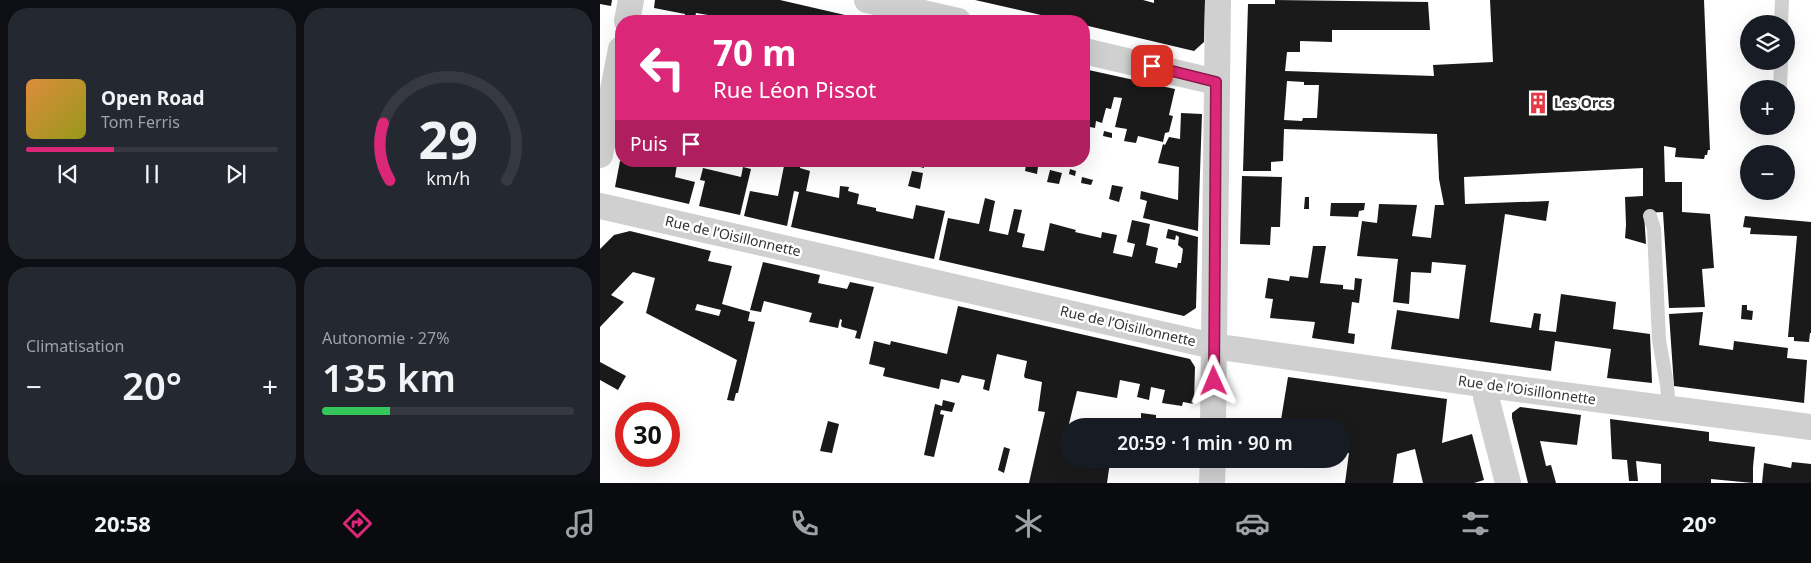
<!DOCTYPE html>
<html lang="fr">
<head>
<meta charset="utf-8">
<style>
	:root { --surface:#171b24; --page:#242831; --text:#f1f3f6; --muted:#9ea1a6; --line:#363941; --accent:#db2777 }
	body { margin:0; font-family:"Noto Sans",sans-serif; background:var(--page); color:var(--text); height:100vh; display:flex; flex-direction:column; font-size:19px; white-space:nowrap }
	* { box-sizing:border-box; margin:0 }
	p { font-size:16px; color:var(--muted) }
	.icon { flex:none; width:28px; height:28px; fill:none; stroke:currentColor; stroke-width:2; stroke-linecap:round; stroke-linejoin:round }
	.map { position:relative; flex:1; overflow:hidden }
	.drawer { display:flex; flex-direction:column; gap:8px; padding:8px; background:#0d0f14; width:600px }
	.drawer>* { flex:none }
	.banner { position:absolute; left:15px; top:15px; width:475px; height:152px; border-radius:20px; box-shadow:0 5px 20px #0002; background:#db2777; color:#fff; overflow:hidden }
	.tools { position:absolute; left:1140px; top:15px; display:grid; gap:10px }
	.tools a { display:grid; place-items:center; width:55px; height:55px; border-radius:50%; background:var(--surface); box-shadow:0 5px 20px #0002; font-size:25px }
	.speed { position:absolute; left:15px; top:402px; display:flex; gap:10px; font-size:25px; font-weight:700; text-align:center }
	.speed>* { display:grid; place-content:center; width:65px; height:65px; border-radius:50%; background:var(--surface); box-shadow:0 5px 20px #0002; line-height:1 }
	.speed .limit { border:8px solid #d22; background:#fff; color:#111 }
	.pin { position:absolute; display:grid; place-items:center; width:42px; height:42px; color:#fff; margin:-21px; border-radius:10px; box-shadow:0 2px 8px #0006 }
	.me { position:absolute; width:55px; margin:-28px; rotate:359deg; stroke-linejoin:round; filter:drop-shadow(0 0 4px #0008) }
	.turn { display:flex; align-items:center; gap:18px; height:105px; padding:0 15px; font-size:22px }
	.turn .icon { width:65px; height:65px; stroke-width:2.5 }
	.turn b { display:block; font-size:35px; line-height:42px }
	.then { display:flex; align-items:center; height:48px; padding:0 15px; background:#0003; gap:10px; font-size:19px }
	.big { font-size:38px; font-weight:600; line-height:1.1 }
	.drawer .tile { flex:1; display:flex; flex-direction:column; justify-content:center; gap:8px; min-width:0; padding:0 18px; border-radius:20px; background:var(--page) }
	.drawer .dial { align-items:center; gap:0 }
	.dial svg { height:130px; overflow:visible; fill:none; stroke:var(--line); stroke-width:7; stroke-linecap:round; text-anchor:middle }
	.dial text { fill:var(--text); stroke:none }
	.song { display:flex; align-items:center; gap:15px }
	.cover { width:60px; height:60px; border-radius:8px; background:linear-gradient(135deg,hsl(30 70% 55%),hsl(60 70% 35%)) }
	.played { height:5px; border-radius:2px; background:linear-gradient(90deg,var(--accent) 35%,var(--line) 35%) }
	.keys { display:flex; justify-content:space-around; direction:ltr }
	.heat { display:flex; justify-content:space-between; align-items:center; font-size:28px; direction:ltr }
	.charge { height:8px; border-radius:4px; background:linear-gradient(90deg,#34c759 27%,var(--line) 0) }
	.drawer .tiles { flex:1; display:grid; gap:8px; grid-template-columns:repeat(2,1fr) }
	.trip { position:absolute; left:460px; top:418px; width:290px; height:50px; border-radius:25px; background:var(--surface); box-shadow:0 5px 20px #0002; font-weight:600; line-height:50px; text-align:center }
	.tabs { display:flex; height:80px; justify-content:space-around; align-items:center; background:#090b0e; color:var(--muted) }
	.tabs .icon { width:35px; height:35px }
	.tabs .current { color:var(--accent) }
	.tabs b { font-size:22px; color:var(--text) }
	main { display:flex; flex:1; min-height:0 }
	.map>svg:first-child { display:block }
</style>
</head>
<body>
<main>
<section class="drawer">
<div class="tiles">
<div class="tile">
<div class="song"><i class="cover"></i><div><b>Open Road</b><p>Tom Ferris</p></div></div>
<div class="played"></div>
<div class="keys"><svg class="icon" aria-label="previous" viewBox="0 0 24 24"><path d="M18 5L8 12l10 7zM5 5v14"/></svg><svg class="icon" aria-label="pause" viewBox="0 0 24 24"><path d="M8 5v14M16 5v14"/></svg><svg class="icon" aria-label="next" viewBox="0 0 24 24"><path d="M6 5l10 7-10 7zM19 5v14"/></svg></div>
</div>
<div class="tile dial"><svg viewBox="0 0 100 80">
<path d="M14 69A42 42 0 1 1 86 69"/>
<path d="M14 69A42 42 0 0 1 10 34" stroke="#db2777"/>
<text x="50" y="56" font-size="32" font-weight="700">29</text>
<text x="50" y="72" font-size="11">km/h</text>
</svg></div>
<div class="tile"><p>Climatisation</p>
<div class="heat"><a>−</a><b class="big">20°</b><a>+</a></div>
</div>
<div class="tile"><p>Autonomie · 27%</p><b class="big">135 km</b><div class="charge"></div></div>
</div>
</section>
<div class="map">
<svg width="1211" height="483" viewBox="0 0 1211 483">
	<rect width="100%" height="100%" fill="#fff"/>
	<g fill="#1a1a1a" fill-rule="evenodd">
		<polygon points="0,0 12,0 11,6 0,4"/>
		<polygon points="55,0 180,0 271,21 125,21 126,18 96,13 94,21 84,21 85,14 54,8"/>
		<polygon points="375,0 543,0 554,3 554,0 605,0 604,42 594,51 484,25 484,21 467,21"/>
		<path d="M 675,0 L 828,2 L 830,30 L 732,30 L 732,42 L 700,41 L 700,52 L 687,52 L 685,71 L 834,76 L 833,65 L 893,62 L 890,0 L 1104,0 L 1110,150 L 1108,150 L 1107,155 L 1105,155 L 1104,159 L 1075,157 L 1076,148 L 1064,146 L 1065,182 L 1082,182 L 1082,212 L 1110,214 L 1114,268 L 1102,269 L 1105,307 L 1069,308 L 1063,212 L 1044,213 L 1046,244 L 1025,238 L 1026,225 L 1025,197 L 1043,196 L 1043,168 L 864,177 L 865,204 L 949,201 L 946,221 L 905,214 L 890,322 L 931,328 L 934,313 L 941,314 L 939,330 L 956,332 L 961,294 L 1016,302 L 1013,329 L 1050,334 L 1052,383 L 1007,378 L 1011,349 L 955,341 L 951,371 L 791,349 L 797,310 L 859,319 L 866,265 L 832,262 L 831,273 L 811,272 L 809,304 L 793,302 L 798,259 L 757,256 L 762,221 L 777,223 L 779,204 L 817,205 L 812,236 L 831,238 L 835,205 L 844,205 L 839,179 L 837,134 L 684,129 L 683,161 L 671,162 L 671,171 L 643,171 L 648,4 L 675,4 ZM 687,81 L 704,82 L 704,85 L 719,85 L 717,118 L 703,118 L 702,121 L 684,120 Z"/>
		<polygon points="484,69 575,89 569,115 573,116 569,132 565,133 563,142 538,136 536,143 524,141 527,129 515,127 522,98 514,97 511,109 506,108 502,123 496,121 495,128 485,126 489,111 484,110"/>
		<polygon points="581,113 602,114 598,231 543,218 547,201 540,199 541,191 578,200 579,167 558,163 563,144 565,145 569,137 580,139"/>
		<polygon points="504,131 512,133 512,138 503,136"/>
		<polygon points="20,161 63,161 77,164 75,177 95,182 89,204 15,187"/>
		<polygon points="192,161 201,161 200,168 210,171 206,191 239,198 240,186 249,187 248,191 259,194 257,204 276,208 276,211 313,219 316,205 345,211 334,259 191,227 199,192 194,191 187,226 144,216 150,191 178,196 184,166 191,167"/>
		<polygon points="256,161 269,161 268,166 255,163"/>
		<polygon points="298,161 325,161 324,168"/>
		<polygon points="382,161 394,161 393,165"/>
		<polygon points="417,161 432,161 431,166 438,167 437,174 425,171 426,164"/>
		<polygon points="143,167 151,169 140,215 99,206 105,181 100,180 103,168 141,177"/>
		<polygon points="470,169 476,171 475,176 469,174"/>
		<polygon points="450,170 462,173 459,184 447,182"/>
		<polygon points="312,171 323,173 320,189 308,186"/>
		<polygon points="642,176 682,177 680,227 671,227 670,245 640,244"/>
		<polygon points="482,177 493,180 491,185 481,183"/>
		<polygon points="512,185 523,187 519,202 509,199"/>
		<polygon points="705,197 709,197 709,209 704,209"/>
		<polygon points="385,198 395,201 389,231 408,235 414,209 422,210 417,232 425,234 422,247 444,251 450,223 476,230 475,232 501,238 502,232 517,235 513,253 532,257 535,244 527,242 532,220 550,224 546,245 558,248 555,263 577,268 578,263 581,263 583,249 578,245 579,237 576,235 575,240 566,238 568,229 598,237 596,308 584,316 339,260 348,218 379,224"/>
		<polygon points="731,203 765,203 764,210 759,211 758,217 730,216"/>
		<polygon points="1145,216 1211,222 1211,333 1210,333 1209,342 1194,341 1194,337 1188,337 1197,236 1150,234 1151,228 1143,227"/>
		<path d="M 30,231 L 111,251 L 108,261 L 132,266 L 122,304 L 150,312 L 148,321 L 155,322 L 138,393 L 136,393 L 134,401 L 127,400 L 137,360 L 46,313 L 55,278 L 33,272 L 11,295 L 24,302 L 0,327 L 0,249 L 14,235 ZM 97,304 L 121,310 L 119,316 L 95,310 Z"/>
		<polygon points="713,246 726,246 720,283 743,285 743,289 754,290 755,278 762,279 759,303 752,302 748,333 755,334 754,344 712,338 715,322 670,318 673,299 665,298 668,278 689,281 690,276 708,278"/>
		<polygon points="163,262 220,275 218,283 247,289 250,282 274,287 260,339 255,338 257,331 242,327 241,325 242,320 240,319 238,328 209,322 212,313 164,301 161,312 150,310"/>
		<polygon points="1142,305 1147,305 1147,310 1153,311 1152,320 1141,319"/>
		<polygon points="358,306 590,359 595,367 594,404 583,402 582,406 562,403 565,390 551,387 549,400 537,397 540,384 520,380 517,398 477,391 467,432 469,432 469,459 518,459 518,463 510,462 507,483 429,483 445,412 438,411 442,382 425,378 424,376 427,361 397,354 389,391 383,389 385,380 362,375 359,383 341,379 339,389 283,376 285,368 269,364 274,341 290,345 291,341 347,354"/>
		<polygon points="1103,312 1099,345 1133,350 1134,341 1188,348 1187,358 1207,360 1204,403 1074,386 1069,314"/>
		<polygon points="0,362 26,376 18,390 0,380"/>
		<polygon points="688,377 847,399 842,443 872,434 884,480 874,483 823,483 815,449 797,454 793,483 745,483 749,453 741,452 741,426 680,426"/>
		<polygon points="343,400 355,403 352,412 341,410 340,414 344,415 334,457 324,455 335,404 342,406"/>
		<polygon points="920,407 981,415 977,445 940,441 946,466 951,465 956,483 928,483 912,418 912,413"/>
		<polygon points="541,413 556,415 556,422 577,426 514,426 515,418 541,421"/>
		<polygon points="1010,419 1109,432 1109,441 1155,447 1153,467 1153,483 1111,479 1111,483 1061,483 1061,464 1036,461 1038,481 1029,481 1027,460 1012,459"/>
		<polygon points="228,421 239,424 232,453 220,451"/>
		<polygon points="404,447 410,449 404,473 398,470"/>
		<polygon points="1192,462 1211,464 1211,483 1162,483 1164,463 1191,468"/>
	</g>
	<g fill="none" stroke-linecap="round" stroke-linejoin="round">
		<g stroke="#d0d0d0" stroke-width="14">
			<polyline points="1181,24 1182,0"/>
			<polyline points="1180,89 1181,61"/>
			<polyline points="1050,216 1054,229 1059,340 1067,385 1069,409"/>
		</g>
		<g stroke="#d0d0d0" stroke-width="26">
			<polyline points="267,0 358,21"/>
			<polyline points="27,21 31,0"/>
			<polyline points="484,51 616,82"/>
			<polyline points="0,155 21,49"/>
			<polyline points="0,206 613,346 887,385 1211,427"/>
			<polyline points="887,385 886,397 908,483"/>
			<polyline points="613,426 618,0"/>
			<polyline points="612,483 613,459"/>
		</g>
	</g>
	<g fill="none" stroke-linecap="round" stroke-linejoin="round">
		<g stroke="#8e194d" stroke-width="12">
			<polyline id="route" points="552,66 616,82 614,381"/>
		</g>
		<use href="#route" stroke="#db2777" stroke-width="9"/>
	</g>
	<defs>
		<g id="building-bare" transform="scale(1.725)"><path d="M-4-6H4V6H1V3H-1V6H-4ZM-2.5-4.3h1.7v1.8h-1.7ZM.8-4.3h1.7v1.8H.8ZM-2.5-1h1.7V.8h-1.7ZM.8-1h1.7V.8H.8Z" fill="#e63946" stroke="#fff" stroke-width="2.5" paint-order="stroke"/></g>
	</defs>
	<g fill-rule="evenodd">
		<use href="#building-bare" x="938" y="103"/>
	</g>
	<g text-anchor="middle" stroke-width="5" stroke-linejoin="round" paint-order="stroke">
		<g font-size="14" font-weight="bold" fill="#333" stroke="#fff" text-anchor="start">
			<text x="954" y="108">Les Orcs</text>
		</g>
		<g font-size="14" fill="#333" stroke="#fff">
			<text transform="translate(133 236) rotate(13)" y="5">Rue de l’Oisillonnette</text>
			<text transform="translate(528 326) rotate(13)" y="5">Rue de l’Oisillonnette</text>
			<text transform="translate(927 390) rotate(8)" y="5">Rue de l’Oisillonnette</text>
		</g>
	</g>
</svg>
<div class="tools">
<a><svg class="icon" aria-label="layers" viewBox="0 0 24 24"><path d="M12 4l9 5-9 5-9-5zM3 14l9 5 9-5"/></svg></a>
<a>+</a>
<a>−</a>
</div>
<div class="speed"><div class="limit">30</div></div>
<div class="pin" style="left:552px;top:66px;background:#d93025"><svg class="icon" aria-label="arrive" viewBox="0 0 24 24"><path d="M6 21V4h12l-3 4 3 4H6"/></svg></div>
<svg class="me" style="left:614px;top:381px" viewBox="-20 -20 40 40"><path d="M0-17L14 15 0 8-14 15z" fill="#db2777" stroke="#fff" stroke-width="4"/></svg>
<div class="trip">20:59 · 1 min · 90 m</div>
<div class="banner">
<div class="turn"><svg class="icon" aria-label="left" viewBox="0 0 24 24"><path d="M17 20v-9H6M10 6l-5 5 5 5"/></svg><div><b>70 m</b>Rue Léon Pissot</div></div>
<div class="then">Puis<svg class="icon" aria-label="arrive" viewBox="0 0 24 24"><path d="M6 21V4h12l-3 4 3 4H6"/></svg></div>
</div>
</div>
</main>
<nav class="tabs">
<b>20:58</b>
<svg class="icon current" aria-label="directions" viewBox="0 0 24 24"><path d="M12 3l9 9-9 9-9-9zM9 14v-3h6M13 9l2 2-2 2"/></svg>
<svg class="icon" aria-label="music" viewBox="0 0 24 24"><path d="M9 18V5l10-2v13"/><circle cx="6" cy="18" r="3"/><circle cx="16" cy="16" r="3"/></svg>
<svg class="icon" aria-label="phone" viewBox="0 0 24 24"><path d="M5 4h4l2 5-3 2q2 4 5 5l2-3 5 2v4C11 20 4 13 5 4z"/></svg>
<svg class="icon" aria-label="climate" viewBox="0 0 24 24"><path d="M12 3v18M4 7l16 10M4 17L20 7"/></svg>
<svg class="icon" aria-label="car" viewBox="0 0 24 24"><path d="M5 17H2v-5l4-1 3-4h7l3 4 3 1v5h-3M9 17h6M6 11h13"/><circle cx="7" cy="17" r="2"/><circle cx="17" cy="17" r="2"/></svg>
<svg class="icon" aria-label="filters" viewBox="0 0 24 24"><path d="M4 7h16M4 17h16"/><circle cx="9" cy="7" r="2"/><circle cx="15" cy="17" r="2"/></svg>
<b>20°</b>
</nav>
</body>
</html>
